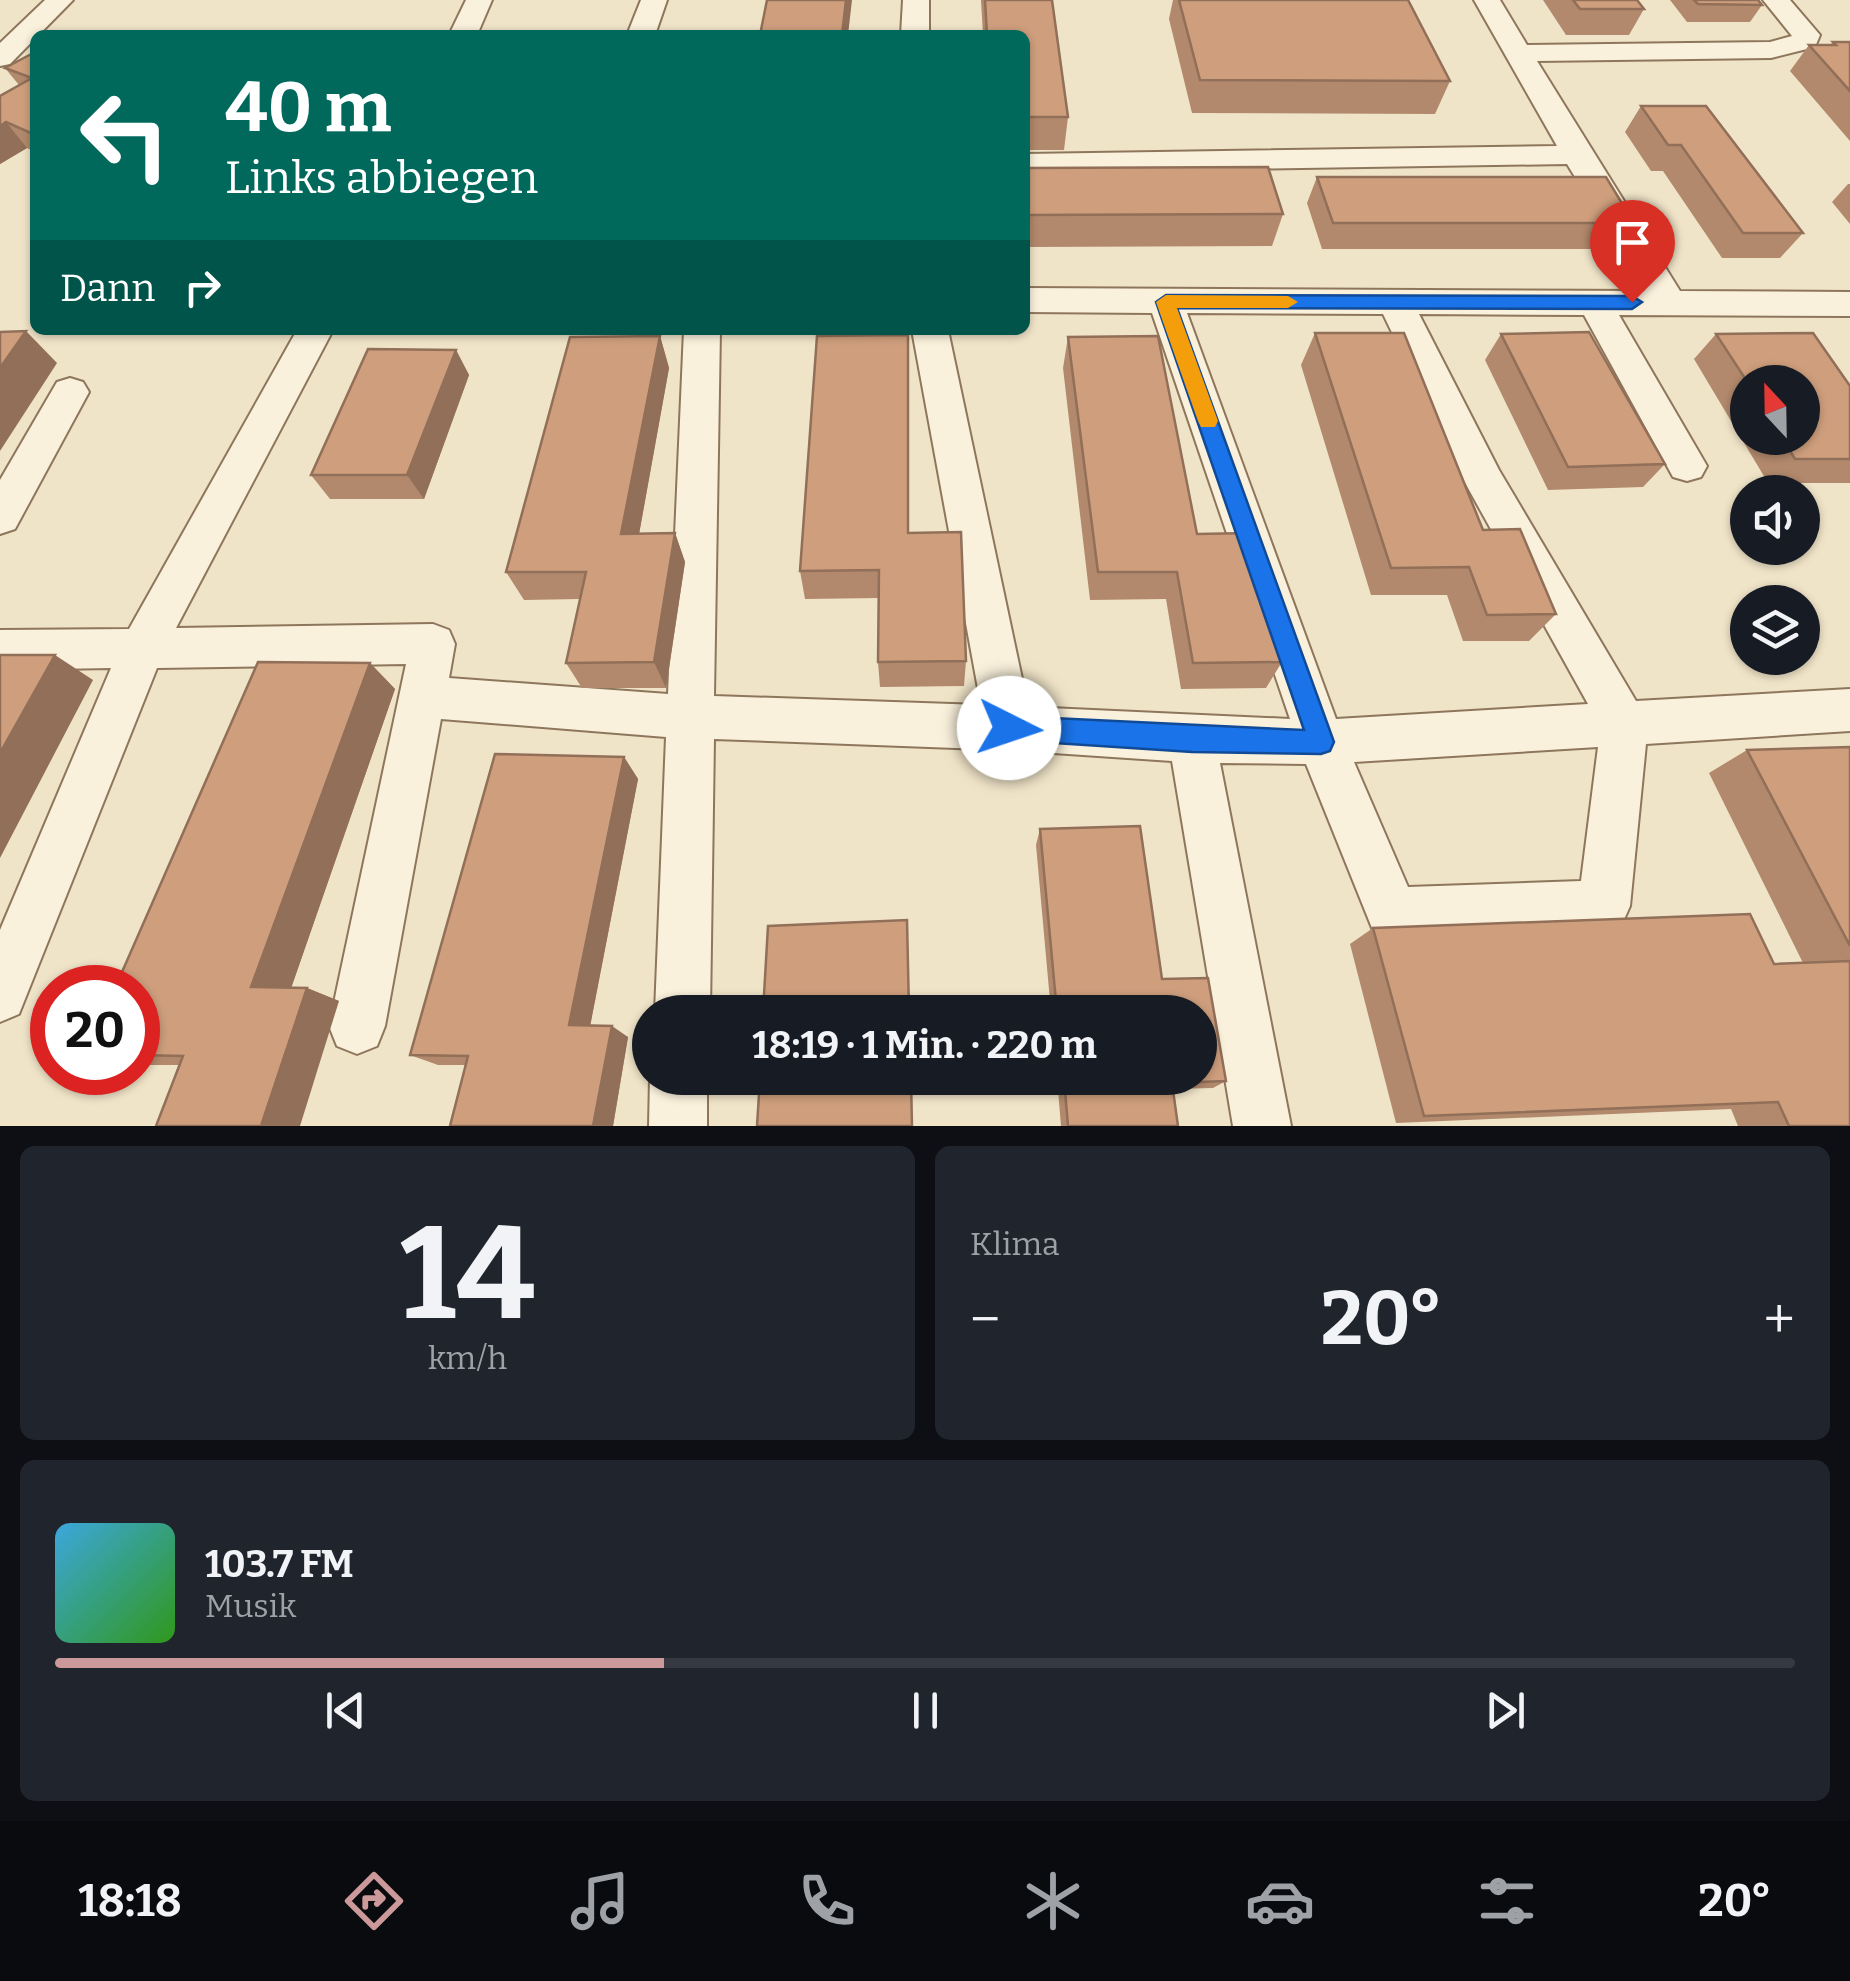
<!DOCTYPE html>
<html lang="de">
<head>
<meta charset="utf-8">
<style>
	:root { --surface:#171b24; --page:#20242c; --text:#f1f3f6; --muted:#9ea1a6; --line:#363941; --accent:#cc999b }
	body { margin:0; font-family:Bitter,serif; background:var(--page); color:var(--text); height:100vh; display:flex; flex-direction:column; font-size:38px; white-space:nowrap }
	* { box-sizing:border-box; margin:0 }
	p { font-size:32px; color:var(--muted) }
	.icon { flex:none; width:55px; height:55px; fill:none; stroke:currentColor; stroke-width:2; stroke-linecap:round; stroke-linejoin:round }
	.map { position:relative; height:1126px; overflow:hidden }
	.panel { display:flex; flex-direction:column; gap:20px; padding:20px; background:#0d0f14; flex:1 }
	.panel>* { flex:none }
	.banner { position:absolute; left:30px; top:30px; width:1000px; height:305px; border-radius:15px; box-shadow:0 2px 8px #0004; background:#00695c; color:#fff; overflow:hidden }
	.needle { width:65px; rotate:338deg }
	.tools { position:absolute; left:1730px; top:365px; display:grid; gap:20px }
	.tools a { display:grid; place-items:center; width:90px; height:90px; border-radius:50%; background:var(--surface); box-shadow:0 2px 8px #0004; font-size:50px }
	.speed { position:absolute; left:30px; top:965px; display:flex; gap:20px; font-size:50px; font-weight:700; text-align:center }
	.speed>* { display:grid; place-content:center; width:130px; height:130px; border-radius:50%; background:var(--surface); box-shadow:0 2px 8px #0004; line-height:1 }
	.speed .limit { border:15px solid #d22; background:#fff; color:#111 }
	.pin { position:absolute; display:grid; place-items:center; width:85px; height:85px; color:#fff; margin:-102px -42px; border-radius:50% 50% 50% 0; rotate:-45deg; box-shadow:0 0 10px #0007 }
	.pin .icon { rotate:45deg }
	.me { position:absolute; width:110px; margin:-55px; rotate:94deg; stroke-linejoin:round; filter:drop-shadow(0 0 8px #0008) }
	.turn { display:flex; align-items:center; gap:35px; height:210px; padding:0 30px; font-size:45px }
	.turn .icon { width:130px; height:130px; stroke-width:2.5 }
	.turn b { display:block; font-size:70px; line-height:85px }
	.then { display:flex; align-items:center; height:95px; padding:0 30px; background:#0003; gap:20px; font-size:38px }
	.big { font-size:75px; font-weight:700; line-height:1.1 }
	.panel .widget { flex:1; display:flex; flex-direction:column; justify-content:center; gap:15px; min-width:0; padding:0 35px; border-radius:15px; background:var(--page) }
	.panel .dial { align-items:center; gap:0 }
	.dial b { font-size:130px; line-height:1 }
	.song { display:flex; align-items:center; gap:30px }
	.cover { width:120px; height:120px; border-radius:15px; background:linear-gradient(135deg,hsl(200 70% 55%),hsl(110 70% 35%)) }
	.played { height:10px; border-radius:5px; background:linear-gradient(90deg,var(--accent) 35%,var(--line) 35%) }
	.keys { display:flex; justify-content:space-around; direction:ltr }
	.heat { display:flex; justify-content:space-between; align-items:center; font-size:55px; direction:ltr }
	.panel .tiles { flex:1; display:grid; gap:20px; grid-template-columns:1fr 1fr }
	.widget:last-child { grid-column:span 2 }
	.trip { position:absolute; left:632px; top:995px; width:585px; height:100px; border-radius:50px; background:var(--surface); box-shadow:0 2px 8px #0004; font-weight:700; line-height:100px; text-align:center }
	.tabs { display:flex; height:160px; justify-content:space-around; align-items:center; background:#090b0e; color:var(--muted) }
	.tabs .icon { width:70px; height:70px }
	.tabs .on { color:var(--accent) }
	.tabs b { font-size:45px; color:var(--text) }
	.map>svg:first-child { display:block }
</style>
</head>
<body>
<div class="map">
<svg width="1850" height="1126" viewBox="0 0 1850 1126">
	<rect width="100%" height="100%" fill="#f0e4c8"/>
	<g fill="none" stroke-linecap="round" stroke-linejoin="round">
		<g stroke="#8d765c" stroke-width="4">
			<g id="minor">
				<polygon points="45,0 73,0 10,64 0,66 0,43"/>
				<polygon points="466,0 492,0 477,35 449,35"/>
				<polygon points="641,0 667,0 655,35 627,35"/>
				<polygon points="903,0 929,0 929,35 901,35"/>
				<path d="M 1474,0 L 1500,0 L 1527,45 L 1770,42 L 1792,36 L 1763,0 L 1790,0 L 1820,35 L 1815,47 L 1771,58 L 1537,61 L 1680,291 L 1850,292 L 1850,316 L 1619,315 L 1707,466 L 1701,477 L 1687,481 L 1673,477 L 1584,315 L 1419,314 L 1499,470 L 1636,701 L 1850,689 L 1850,731 L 1646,744 L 1630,906 L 1622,924 L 1604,932 L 1393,940 L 1374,933 L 1306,764 L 1220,763 L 1291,1126 L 1233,1126 L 1172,761 L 1009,750 L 714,739 L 710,1012 L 655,1012 L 666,737 L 441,719 L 385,1026 L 377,1046 L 357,1054 L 337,1046 L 329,1026 L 406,664 L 157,668 L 19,1014 L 0,1022 L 0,930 L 111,668 L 0,670 L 0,630 L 129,629 L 297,330 L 333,330 L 176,628 L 433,624 L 449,630 L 455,644 L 449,678 L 668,694 L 684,330 L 720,330 L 714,696 L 981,705 L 912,330 L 948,330 L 1028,707 L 1290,719 L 1152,313 L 1025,312 L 1025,288 L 1645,291 L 1567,164 L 1025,172 L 1025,154 L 1557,146 ZM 1187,313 L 1383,314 L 1463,479 L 1588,704 L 1336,719 ZM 1598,747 L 1581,881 L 1408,887 L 1354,762 Z"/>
				<polygon points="70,378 83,382 89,392 15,529 0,534 0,480 57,382"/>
				<polygon points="650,1078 707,1078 707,1126 649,1126"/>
			</g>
		</g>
		<use href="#minor" fill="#faf1dc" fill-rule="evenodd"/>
	</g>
	<g fill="#b2896c" fill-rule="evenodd">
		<polygon points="937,0 1052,0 1068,117 1064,150 1025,150 1025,35 983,35 981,0"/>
		<polygon points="1173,0 1408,0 1450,81 1435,114 1192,113 1169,19"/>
		<polygon points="1543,0 1637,0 1644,9 1629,35 1566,35"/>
		<polygon points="1670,0 1758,0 1762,5 1750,22 1687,22"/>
		<polygon points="1833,42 1850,42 1850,141 1790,71 1809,45 1830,45"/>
		<polygon points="35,52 35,152 27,148 0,164 0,96 19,85 5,68"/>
		<polygon points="1641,106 1803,233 1780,258 1722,258 1663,171 1651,171 1625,132"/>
		<polygon points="1025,168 1283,214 1272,246 1025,247"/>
		<polygon points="1317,177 1634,223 1616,249 1322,249 1307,203"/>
		<polygon points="1848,184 1850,184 1850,224 1832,202"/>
		<polygon points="1315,333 1556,614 1529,641 1463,641 1447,595 1371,595 1301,365"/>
		<polygon points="1501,334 1665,464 1643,487 1548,490 1485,360"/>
		<path d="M 1716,334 L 1850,386 L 1850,483 L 1768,483 L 1694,359 ZM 1748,382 L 1802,438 L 1748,438 Z"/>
		<polygon points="660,336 669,368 639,534 675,533 685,562 666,688 582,688 566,663 580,599 524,600 506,572"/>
		<polygon points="1068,337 1282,662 1266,688 1181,689 1166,599 1090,600 1063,368"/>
		<polygon points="456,350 469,375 424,499 330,499 311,475"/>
		<polygon points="908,533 966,661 964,686 880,687 878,662 879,598 805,599 800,571"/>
		<polygon points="370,663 395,689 291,988 307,988 339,1001 179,1065 138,1065 138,988"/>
		<polygon points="1850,747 1850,1126 1738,1126 1731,1109 1396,1123 1350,944 1373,928 1774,964 1803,963 1709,773 1747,750"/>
		<polygon points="624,757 638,779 590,1026 628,1037 613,1126 450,1126 465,1065 438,1065 410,1055"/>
		<polygon points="1140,826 1162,979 1208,978 1226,1081 1213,1088 1172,1089 1178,1126 1061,1126 1057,1078 1200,1078 1200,1012 1051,1012 1036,845 1040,829"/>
	</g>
	<g fill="#916f58">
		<polygon points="846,0 852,0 848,35 842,35"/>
		<polygon points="6,122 27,148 0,164 0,126"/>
		<polygon points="26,331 57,363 0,451 0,368"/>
		<polygon points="660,336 669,368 634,562 621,534"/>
		<polygon points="456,350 469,375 424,499 407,475"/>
		<polygon points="675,533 685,562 666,688 654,662"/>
		<polygon points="55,655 93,680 0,858 0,753"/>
		<polygon points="370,663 395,689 287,1000 251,987"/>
		<polygon points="624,757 638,779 588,1037 569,1025"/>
		<polygon points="307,988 339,1001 300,1126 261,1126"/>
		<polygon points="612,1026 628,1037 613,1126 593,1126"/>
	</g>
	<g fill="#cf9f7d" stroke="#916f58" stroke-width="2.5">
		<polygon points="767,0 846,0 842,35 760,35"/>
		<polygon points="985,0 1052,0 1068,117 1025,117 1025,35 987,35"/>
		<polygon points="1179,0 1408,0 1450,81 1200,80"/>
		<polygon points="1573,0 1637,0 1644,9 1580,9"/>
		<polygon points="1694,0 1758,0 1762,5 1698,4"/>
		<polygon points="1833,42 1850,42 1850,91 1809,45 1836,45"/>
		<polygon points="35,52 35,132 33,134 6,122 0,126 0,96 32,78 5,68"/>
		<polygon points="1641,106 1706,106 1803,233 1743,233 1681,145 1668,145"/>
		<polygon points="1268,167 1283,214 1025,215 1025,168"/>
		<polygon points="1317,177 1606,177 1634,223 1333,223"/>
		<polygon points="26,331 0,368 0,332"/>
		<polygon points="1589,332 1665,464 1568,467 1501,334"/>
		<polygon points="1315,333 1404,333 1483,530 1520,529 1556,614 1487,615 1469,567 1391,568"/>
		<polygon points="1813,333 1850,386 1850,459 1795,459 1782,438 1802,438 1802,382 1748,383 1716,334"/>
		<polygon points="908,335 908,533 961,532 966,661 878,662 879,570 800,571 817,336"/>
		<polygon points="660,336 621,534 675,533 654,662 566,663 586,572 506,572 570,337"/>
		<polygon points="1158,336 1197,534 1251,533 1282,662 1193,663 1177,572 1098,572 1068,337"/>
		<polygon points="368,349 456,350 407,475 311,475"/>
		<polygon points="0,655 55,655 0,753"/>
		<polygon points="258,662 370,663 251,987 307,988 261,1126 156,1126 183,1056 138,1055 138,988 115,988"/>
		<polygon points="1850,747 1850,946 1747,750"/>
		<polygon points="495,754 624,757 569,1025 612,1026 593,1126 450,1126 468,1056 410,1055"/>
		<polygon points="1140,826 1162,979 1208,978 1226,1081 1172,1083 1178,1126 1068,1126 1064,1078 1200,1078 1200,1012 1057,1012 1040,829"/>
		<polygon points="1750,914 1774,964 1850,961 1850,1126 1789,1126 1778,1102 1424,1116 1373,928"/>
		<polygon points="907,920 909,1012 763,1012 768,926"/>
		<polygon points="760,1078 911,1078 912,1126 757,1126"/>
	</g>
	<polygon fill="#1a73e8" stroke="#114b97" stroke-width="2.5" points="1166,295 1632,296 1642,302 1632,309 1177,308 1334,742 1330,751 1321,754 1192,752 1009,740 1000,736 996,728 1000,720 1009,716 1304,730 1156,302"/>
	<polygon fill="#f59e0b" points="1166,295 1288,296 1298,302 1288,308 1177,308 1218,421 1215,427 1201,427 1198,421 1156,302"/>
</svg>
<div class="tools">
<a><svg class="needle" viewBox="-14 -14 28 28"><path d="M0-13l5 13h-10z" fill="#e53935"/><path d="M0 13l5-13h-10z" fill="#9ea1a6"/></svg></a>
<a><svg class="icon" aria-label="sound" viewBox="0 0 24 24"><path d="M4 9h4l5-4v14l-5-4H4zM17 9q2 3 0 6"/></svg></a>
<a><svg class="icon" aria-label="layers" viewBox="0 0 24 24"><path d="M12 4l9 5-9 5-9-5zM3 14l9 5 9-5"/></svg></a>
</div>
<div class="speed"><div class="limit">20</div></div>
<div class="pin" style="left:1632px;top:302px;background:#d93025"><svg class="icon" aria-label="arrive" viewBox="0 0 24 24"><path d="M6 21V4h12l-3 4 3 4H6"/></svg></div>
<svg class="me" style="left:1009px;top:728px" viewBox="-20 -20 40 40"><circle r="19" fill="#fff"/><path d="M0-13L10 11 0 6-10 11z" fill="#1a73e8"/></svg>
<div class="trip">18:19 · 1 Min. · 220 m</div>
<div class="banner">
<div class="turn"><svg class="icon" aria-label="left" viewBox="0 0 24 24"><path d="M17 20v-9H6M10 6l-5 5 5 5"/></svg><div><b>40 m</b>Links abbiegen</div></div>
<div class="then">Dann<svg class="icon" aria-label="right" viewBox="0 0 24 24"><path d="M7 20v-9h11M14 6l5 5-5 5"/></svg></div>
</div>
</div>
<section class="panel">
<div class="tiles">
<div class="widget dial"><b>14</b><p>km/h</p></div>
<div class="widget"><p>Klima</p>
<div class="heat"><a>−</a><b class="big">20°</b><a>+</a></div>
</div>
<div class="widget">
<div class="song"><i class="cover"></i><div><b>103.7 FM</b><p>Musik</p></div></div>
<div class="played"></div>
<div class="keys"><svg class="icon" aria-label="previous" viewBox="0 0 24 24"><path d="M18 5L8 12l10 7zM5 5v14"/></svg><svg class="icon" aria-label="pause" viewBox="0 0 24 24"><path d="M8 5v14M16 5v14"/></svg><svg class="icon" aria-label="next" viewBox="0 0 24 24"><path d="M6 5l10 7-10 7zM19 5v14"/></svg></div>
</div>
</div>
</section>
<nav class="tabs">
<b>18:18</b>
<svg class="icon on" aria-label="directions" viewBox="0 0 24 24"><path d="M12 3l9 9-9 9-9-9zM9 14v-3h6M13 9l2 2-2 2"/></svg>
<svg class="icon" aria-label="music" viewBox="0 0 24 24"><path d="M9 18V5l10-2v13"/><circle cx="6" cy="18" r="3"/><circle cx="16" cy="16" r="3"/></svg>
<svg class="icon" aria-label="phone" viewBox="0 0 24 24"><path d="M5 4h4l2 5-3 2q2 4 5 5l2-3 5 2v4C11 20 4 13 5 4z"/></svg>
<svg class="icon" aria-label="climate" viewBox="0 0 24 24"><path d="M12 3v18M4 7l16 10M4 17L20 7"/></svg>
<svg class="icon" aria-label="car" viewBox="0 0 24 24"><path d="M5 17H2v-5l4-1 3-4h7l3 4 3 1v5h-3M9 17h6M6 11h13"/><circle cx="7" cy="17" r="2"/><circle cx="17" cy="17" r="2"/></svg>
<svg class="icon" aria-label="filters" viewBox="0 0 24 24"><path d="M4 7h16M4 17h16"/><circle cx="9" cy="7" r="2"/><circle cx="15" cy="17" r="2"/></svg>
<b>20°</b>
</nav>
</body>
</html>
